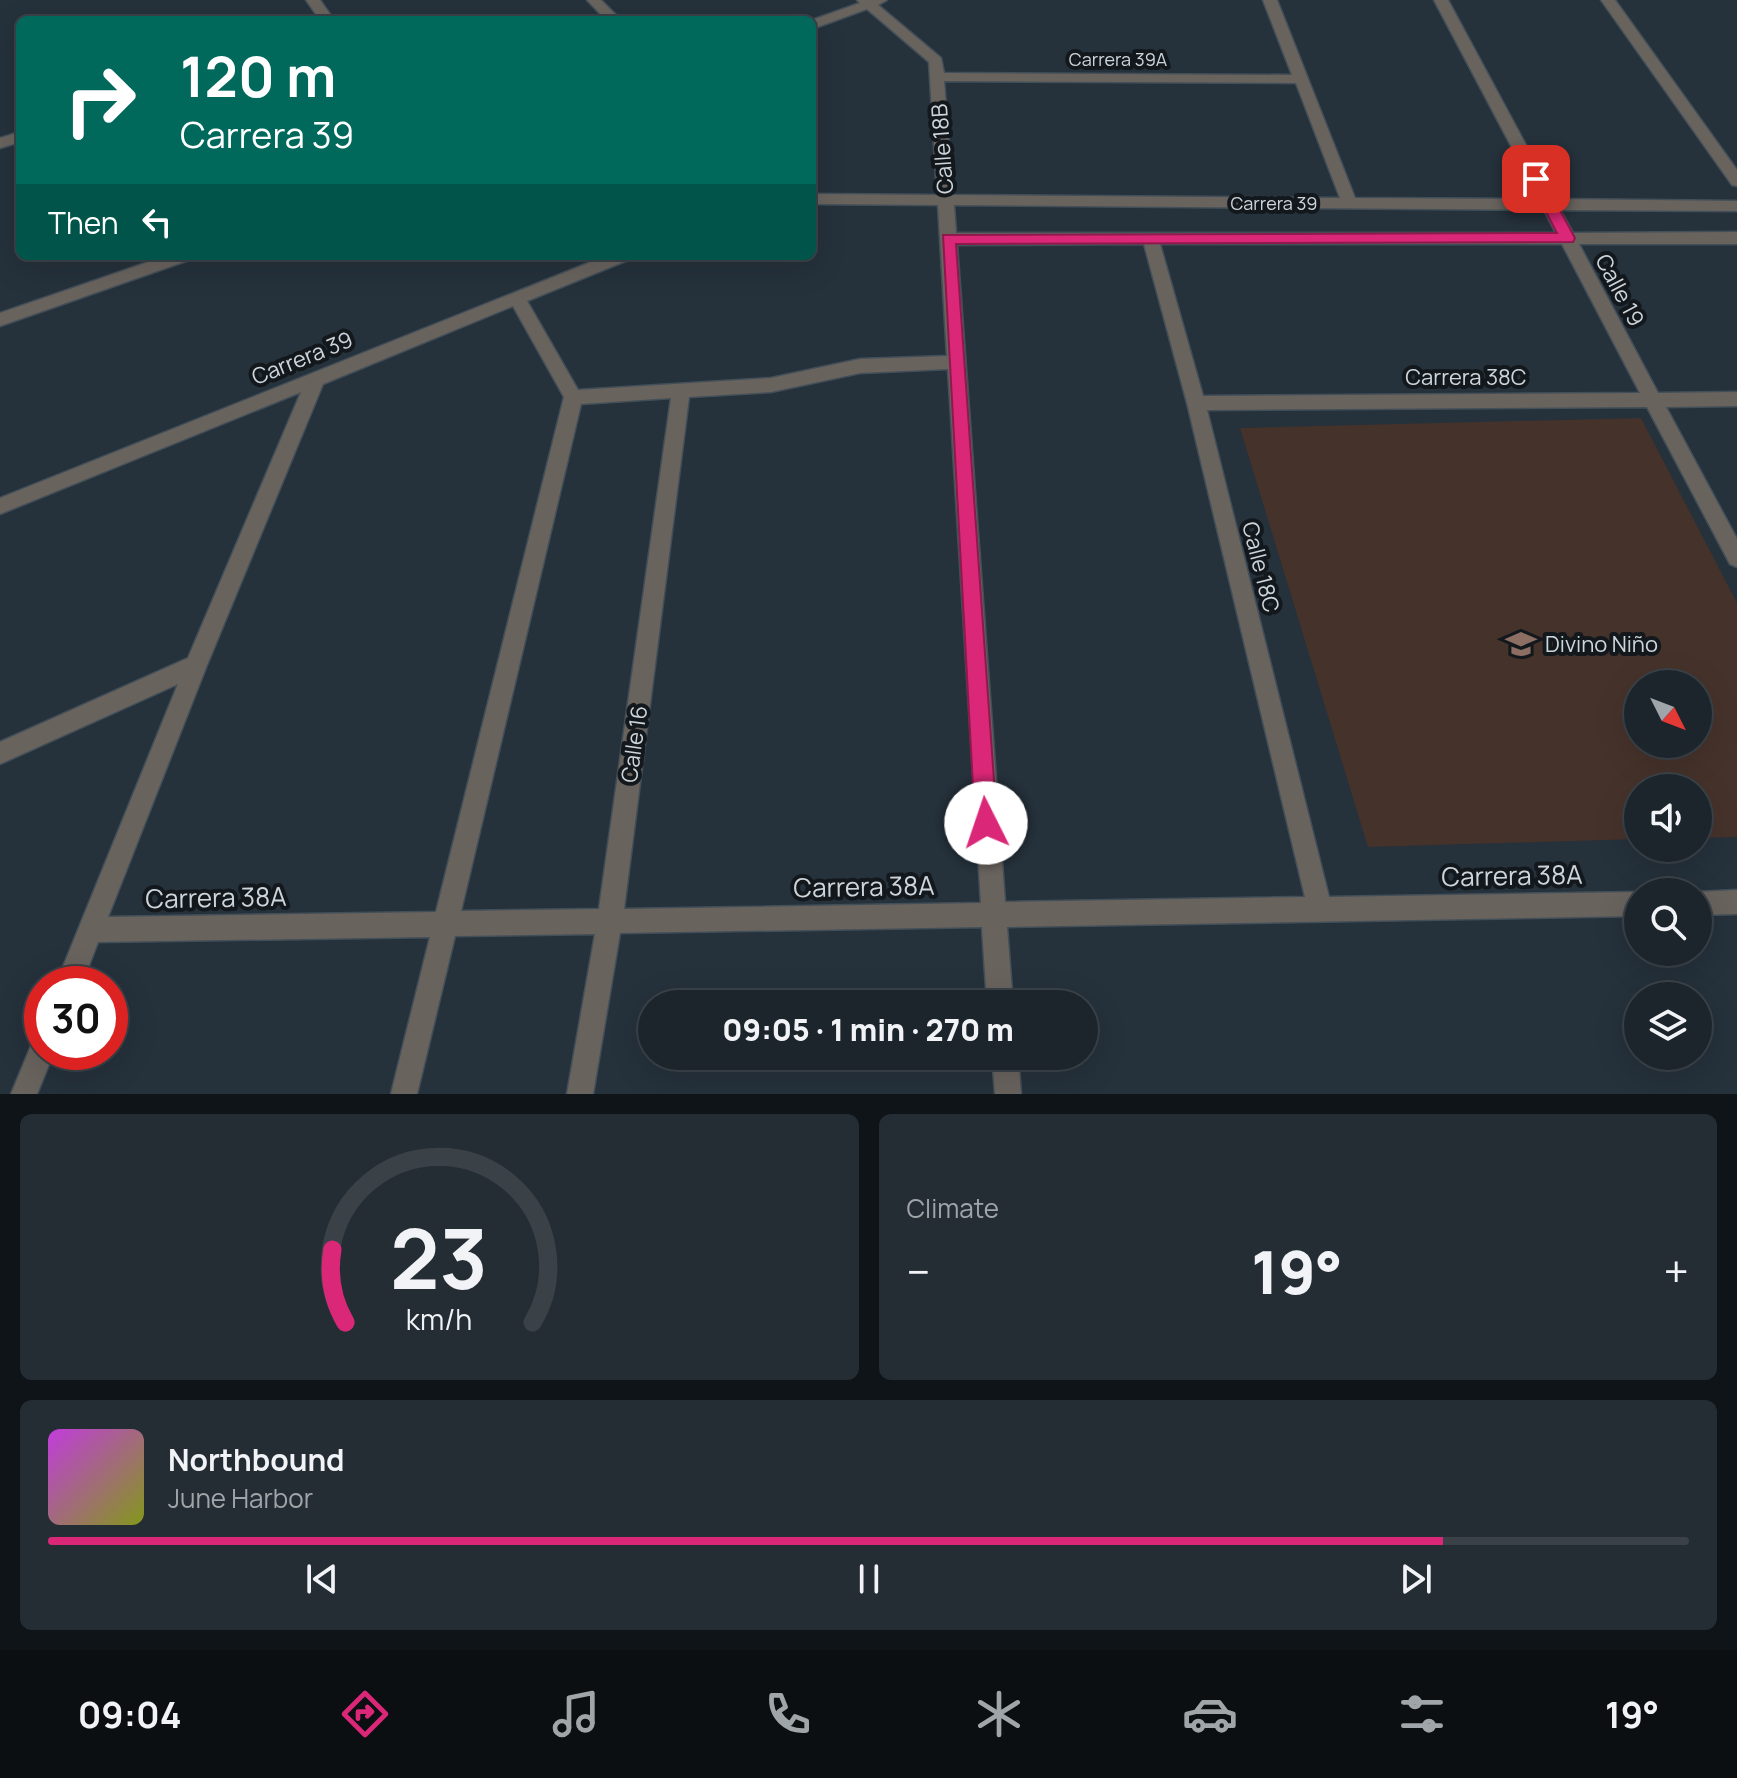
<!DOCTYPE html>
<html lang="en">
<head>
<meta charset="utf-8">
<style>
	:root { --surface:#1c252c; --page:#252d34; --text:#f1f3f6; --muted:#a0a5a9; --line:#3a4248; --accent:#db2777 }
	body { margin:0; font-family:Manrope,sans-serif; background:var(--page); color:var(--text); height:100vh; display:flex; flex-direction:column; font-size:30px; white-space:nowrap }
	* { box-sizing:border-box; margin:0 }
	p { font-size:26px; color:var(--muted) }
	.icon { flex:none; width:44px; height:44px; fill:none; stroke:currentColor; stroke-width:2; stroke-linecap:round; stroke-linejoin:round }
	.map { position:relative; height:1094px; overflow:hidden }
	.sheet { display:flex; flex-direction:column; gap:20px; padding:20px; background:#0f1418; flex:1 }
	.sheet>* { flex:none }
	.top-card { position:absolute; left:16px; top:16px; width:800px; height:244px; border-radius:12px; box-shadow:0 8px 32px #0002,0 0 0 2px var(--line); background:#00695c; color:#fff; overflow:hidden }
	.needle { width:52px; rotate:132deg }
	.controls { position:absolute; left:1624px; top:670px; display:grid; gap:16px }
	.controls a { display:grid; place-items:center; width:88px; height:88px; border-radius:50%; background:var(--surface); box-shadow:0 8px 32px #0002,0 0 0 2px var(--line); font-size:40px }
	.speed { position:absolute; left:24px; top:966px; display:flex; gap:16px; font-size:40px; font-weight:700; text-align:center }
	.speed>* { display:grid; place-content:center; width:104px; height:104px; border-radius:50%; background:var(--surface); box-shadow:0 8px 32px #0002,0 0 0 2px var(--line); line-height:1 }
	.speed .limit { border:12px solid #d22; background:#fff; color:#111 }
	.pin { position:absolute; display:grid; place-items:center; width:68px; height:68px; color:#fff; margin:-34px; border-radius:16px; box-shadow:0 4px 12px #0006 }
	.me { position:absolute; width:88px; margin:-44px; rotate:356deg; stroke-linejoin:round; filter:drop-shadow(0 0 6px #0008) }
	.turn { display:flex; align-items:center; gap:28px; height:168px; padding:0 32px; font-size:36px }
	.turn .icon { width:104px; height:104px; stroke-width:2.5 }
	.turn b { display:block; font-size:56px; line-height:68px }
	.then { display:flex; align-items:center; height:76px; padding:0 32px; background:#0003; gap:16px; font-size:30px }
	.big { font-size:60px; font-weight:800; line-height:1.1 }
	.sheet .tile { flex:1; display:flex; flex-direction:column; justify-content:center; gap:12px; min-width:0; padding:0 28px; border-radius:12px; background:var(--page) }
	.sheet .dial { align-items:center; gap:0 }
	.dial svg { height:208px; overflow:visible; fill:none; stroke:var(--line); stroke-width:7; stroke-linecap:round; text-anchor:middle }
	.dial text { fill:var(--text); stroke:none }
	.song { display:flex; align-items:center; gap:24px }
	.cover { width:96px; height:96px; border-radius:12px; background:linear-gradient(135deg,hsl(290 70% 55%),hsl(70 70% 35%)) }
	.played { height:8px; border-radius:4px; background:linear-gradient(90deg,var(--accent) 85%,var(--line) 85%) }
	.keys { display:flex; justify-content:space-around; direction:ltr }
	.heat { display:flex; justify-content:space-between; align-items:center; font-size:44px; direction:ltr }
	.sheet .tiles { flex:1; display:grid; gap:20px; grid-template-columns:1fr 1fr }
	.tile:last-child { grid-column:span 2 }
	.trip { position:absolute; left:638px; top:990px; width:460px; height:80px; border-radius:40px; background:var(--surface); box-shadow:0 8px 32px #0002,0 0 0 2px var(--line); font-weight:800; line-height:80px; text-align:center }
	.menu { display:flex; height:128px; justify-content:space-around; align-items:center; background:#0b0f12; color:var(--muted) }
	.menu .icon { width:56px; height:56px }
	.menu .on { color:var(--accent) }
	.menu b { font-size:36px; color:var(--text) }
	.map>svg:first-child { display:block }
</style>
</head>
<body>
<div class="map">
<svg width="1737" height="1094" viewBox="0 0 1737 1094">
	<rect width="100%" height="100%" fill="#25313b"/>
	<path fill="#45322b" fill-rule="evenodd" d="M 1641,418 L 1737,603 L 1737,837 L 1698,838 L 1698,788 L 1638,788 L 1638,839 L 1368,847 L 1240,428 ZM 1638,684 L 1698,684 L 1698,744 L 1638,744 Z"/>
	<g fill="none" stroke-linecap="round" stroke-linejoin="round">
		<g stroke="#434f58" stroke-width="3">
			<g id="minor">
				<polygon points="306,0 320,0 334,20 320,20"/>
				<polygon points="587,0 601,0 621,20 606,20"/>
				<path d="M 857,0 L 887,0 L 878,5 L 941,58 L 944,73 L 1292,75 L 1263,0 L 1277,0 L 1355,198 L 1539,199 L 1434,0 L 1448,0 L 1555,199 L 1737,201 L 1737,211 L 1560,210 L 1573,233 L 1737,232 L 1737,244 L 1579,244 L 1658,393 L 1737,392 L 1737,406 L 1666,407 L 1737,539 L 1737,567 L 1730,564 L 1647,407 L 1207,410 L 1329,897 L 1638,892 L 1638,916 L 1007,927 L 1013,1004 L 987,1004 L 982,927 L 620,933 L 593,1094 L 567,1094 L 595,934 L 455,936 L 417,1094 L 391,1094 L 430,937 L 98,942 L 82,984 L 56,984 L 178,684 L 0,764 L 0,742 L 188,658 L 301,392 L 0,514 L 0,498 L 606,256 L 630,256 L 628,260 L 527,301 L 578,390 L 771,378 L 860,359 L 947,356 L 938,205 L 812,204 L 812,194 L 937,195 L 929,62 L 867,9 L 812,29 L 812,20 L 860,3 ZM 944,81 L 1296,83 L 1340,198 L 953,195 ZM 954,205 L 1544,210 L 1556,233 L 956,233 ZM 1144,244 L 1187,403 L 1305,897 L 1005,902 L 957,245 ZM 1160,244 L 1562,244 L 1640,393 L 1203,396 ZM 513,306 L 564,397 L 436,912 L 108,917 L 207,665 L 323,384 ZM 948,369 L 981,903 L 624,909 L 689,397 L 771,392 L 860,373 ZM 671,398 L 599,909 L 461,911 L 581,404 Z"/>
				<polygon points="1601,0 1615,0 1737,170 1737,186 1732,185"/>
				<polygon points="20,132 20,142 0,148 0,138"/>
				<polygon points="166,256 191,256 189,260 0,326 0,313"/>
				<polygon points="1737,890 1737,914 1698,915 1698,892 1695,892"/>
				<polygon points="42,1037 42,1052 54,1052 37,1094 11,1094 33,1041"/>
				<polygon points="992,1056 1018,1056 1021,1094 995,1094"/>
			</g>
		</g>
		<use href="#minor" fill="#69635e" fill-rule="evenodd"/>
	</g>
	<polygon fill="#db2777" stroke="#8e194d" stroke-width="2" points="1536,175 1543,179 1575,238 1573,242 956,244 997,823 994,831 986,834 978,831 975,823 943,235 1557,233 1529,179"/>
	<defs>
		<g id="university-bare" transform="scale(2.4)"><path d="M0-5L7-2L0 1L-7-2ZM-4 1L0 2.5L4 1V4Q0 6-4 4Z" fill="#8d6e63" stroke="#13181d" stroke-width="2.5" paint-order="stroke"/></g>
	</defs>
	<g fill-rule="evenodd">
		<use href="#university-bare" x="1521" y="644"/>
	</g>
	<g text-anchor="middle" stroke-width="8" stroke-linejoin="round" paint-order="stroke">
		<g font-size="18" fill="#cdd5db" stroke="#13181d">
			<text x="1118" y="66">Carrera 39A</text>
			<text x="1274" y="210">Carrera 39</text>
		</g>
		<g font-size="22" fill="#cdd5db" stroke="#13181d">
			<text transform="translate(942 149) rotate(-94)" y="8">Calle 18B</text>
			<text transform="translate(1620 290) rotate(62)" y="8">Calle 19</text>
			<text transform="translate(302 358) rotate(-22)" y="8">Carrera 39</text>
			<text x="1466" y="385">Carrera 38C</text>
			<text transform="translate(1261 567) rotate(76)" y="8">Calle 18C</text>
			<text transform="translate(634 744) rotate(-82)" y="8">Calle 16</text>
		</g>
		<g font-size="22" fill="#cdd5db" stroke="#13181d" text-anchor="start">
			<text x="1545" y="652">Divino Niño</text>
		</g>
		<g font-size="26" fill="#cdd5db" stroke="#13181d">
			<text transform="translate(1512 876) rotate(-1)" y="9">Carrera 38A</text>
			<text transform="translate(864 887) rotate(-1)" y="9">Carrera 38A</text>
			<text transform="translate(216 898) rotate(-1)" y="9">Carrera 38A</text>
		</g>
	</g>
</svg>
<div class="controls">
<a><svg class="needle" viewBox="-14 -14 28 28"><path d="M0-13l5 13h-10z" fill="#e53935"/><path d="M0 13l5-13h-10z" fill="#a0a5a9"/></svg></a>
<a><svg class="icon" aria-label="sound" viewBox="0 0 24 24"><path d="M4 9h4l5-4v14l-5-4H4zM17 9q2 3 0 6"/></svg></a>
<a><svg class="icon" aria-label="search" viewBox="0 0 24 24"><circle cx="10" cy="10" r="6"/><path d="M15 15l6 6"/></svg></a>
<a><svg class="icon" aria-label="layers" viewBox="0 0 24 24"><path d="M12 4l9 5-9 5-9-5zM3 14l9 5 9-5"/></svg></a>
</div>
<div class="speed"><div class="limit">30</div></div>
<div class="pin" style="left:1536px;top:179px;background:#d93025"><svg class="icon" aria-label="arrive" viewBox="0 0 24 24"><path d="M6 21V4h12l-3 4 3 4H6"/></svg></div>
<svg class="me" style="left:986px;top:823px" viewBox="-20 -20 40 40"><circle r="19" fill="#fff"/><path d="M0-13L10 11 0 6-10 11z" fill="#db2777"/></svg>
<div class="trip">09:05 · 1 min · 270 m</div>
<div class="top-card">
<div class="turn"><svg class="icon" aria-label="right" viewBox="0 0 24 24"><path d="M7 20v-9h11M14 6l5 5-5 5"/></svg><div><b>120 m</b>Carrera 39</div></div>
<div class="then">Then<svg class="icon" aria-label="left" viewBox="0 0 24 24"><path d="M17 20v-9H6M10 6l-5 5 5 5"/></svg></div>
</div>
</div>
<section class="sheet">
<div class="tiles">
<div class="tile dial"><svg viewBox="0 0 100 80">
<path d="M14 69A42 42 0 1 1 86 69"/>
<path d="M14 69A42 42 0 0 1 9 41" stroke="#db2777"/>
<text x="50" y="56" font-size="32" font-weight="700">23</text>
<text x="50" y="72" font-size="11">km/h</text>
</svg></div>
<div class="tile"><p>Climate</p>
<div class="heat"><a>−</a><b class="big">19°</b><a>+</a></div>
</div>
<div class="tile">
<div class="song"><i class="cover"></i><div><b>Northbound</b><p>June Harbor</p></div></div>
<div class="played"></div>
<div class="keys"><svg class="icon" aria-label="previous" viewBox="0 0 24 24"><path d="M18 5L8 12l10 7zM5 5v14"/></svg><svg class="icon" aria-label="pause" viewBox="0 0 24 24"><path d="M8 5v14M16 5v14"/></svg><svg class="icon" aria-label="next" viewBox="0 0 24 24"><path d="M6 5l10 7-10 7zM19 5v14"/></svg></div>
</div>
</div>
</section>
<nav class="menu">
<b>09:04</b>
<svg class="icon on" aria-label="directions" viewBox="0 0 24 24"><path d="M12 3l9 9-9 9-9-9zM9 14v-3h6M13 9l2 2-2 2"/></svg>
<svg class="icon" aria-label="music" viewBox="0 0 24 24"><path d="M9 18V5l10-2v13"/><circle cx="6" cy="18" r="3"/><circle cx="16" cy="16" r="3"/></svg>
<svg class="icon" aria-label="phone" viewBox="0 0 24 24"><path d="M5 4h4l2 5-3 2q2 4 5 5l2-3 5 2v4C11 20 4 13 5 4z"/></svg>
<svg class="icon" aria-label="climate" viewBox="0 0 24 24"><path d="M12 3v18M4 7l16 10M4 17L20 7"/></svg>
<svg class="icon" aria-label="car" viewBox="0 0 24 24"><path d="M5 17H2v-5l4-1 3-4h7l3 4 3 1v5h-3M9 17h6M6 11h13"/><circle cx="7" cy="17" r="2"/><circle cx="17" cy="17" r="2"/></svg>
<svg class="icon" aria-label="filters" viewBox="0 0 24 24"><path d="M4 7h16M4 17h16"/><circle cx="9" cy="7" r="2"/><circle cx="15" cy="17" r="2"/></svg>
<b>19°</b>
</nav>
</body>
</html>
